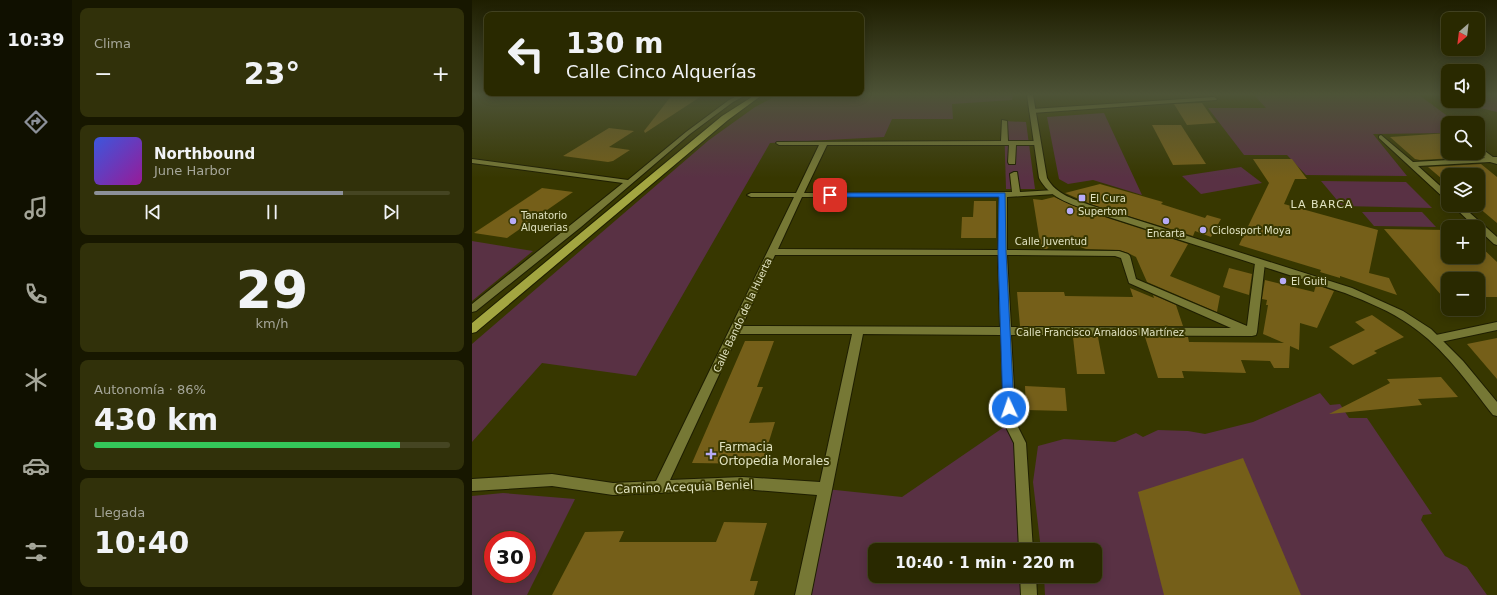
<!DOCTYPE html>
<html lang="es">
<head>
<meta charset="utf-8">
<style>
	:root { --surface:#292900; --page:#31310a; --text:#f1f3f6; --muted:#a5a699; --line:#454522; --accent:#8c9099 }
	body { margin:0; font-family:"DejaVu Sans",sans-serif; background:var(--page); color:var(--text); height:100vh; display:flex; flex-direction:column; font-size:15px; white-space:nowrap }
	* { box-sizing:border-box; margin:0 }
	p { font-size:13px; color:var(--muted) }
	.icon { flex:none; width:22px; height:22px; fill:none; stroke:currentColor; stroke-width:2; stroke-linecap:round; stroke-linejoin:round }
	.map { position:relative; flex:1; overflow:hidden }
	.details { display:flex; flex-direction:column; gap:8px; padding:8px; background:#171700; width:400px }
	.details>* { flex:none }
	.banner { position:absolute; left:12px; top:12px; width:380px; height:84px; border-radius:8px; box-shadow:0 2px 10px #0003,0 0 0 1px var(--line); background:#292900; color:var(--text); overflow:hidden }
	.needle { width:26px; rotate:208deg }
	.fabs { position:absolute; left:969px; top:12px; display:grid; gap:8px }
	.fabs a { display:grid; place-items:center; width:44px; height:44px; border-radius:8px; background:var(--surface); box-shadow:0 2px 10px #0003,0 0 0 1px var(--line); font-size:20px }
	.speed { position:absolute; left:12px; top:531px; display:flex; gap:8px; font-size:20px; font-weight:700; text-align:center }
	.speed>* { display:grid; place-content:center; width:52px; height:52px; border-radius:50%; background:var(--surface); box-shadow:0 2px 10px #0003,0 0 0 1px var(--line); line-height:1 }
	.speed .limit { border:6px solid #d22; background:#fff; color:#111 }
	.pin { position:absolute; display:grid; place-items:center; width:34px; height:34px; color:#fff; margin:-17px; border-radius:8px; box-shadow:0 2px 6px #0006 }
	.me { position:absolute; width:44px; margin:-22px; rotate:357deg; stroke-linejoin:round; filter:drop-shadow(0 0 3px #0008) }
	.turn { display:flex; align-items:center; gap:14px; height:84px; padding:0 16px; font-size:18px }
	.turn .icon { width:52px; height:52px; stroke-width:2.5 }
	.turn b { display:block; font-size:28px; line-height:34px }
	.big { font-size:30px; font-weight:700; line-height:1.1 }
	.details .card { flex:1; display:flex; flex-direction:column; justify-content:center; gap:6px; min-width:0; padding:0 14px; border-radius:8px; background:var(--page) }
	.details .dial { align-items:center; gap:0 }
	.dial b { font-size:52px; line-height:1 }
	.song { display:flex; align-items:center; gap:12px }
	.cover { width:48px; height:48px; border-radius:6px; background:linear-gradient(135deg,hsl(230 70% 55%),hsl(300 70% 35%)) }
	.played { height:4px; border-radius:2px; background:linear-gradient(90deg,var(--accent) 70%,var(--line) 70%) }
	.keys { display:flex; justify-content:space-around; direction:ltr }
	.heat { display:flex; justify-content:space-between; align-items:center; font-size:22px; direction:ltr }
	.charge { height:6px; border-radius:3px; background:linear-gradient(90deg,#34c759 86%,var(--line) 0) }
	.trip { position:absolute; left:396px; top:543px; width:234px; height:40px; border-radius:8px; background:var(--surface); box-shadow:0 2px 10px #0003,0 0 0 1px var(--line); font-weight:700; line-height:40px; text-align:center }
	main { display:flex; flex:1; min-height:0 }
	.tab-bar { display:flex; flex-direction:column; width:72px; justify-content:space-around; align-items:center; background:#101000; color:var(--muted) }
	.tab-bar .icon { width:28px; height:28px }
	.tab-bar .active { color:var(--accent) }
	.tab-bar b { font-size:18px; color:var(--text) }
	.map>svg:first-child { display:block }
</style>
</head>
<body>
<main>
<nav class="tab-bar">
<b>10:39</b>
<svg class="icon active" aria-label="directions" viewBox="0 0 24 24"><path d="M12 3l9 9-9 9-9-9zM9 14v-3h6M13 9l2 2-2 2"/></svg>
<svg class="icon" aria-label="music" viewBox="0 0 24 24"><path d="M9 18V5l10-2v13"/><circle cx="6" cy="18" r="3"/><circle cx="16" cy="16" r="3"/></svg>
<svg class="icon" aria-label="phone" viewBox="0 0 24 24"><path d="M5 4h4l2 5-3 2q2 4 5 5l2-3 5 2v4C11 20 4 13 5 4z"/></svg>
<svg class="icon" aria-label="climate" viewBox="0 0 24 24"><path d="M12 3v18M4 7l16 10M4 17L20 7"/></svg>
<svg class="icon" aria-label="car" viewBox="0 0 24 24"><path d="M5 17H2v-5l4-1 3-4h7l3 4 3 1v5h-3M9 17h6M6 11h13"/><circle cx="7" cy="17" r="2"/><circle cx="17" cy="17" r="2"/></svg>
<svg class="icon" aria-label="filters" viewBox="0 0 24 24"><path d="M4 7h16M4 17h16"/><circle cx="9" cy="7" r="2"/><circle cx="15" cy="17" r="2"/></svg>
</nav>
<section class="details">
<div class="card"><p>Clima</p>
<div class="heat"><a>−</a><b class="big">23°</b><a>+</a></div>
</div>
<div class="card">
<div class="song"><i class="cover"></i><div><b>Northbound</b><p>June Harbor</p></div></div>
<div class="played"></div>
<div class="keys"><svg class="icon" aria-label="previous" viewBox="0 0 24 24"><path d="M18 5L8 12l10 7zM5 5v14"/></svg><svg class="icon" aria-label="pause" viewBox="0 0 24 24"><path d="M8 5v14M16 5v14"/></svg><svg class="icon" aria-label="next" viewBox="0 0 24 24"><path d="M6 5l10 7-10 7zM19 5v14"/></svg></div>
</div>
<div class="card dial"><b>29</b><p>km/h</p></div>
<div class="card"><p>Autonomía · 86%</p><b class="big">430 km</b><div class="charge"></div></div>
<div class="card"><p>Llegada</p><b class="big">10:40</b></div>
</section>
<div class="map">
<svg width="1025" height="595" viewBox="0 0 1025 595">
	<rect width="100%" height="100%" fill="#373700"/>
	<g fill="#593144" fill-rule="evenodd">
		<polygon points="306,95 541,95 540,100 480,104 481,119 420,119 412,137 298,143 164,376 70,363 0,442 0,344 237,140 283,107"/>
		<polygon points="782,95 947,95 985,123 976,123 976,133 901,134 935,176 834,175 815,155 772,155 736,108 794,108"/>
		<polygon points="1006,95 1025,95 1025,112 1004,107 996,101 1006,101"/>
		<polygon points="632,113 670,195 621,180 596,184 587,179 575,117"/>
		<polygon points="532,121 554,122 563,189 534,189"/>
		<polygon points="769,167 790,183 729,194 710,176"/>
		<polygon points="849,181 934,182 960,208 870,206"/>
		<polygon points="890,212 950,212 964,227 902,226"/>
		<polygon points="0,241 61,251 0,301"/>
		<polygon points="848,393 858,405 868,404 877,418 895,418 960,514 951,515 949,520 973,556 995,567 1015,595 573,595 572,576 623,576 623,550 569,550 561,482 566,446 592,439 643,442 664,433 671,437 686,430 716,431 733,434 781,422"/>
		<polygon points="538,423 548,443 554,550 403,550 403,576 556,576 557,595 333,595 354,489 430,497"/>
		<path d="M 31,493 L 103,499 L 55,595 L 0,595 L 0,496 ZM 21,540 L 55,540 L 55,574 L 21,574 Z"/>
	</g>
	<g fill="#755f19">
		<polygon points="200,95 231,95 173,133 172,131"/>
		<polygon points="730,103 744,123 715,125 702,104"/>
		<polygon points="680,125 709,125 734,164 701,165"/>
		<polygon points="137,128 162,131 137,147 158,150 141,161 136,162 91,156"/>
		<polygon points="976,133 976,153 994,153 1000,157 948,160 943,159 918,137"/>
		<polygon points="781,159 820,159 835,179 823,179 812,204 906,230 897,273 917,278 925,295 868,276 868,278 848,272 849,270 767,245 797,183"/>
		<polygon points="1009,164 1025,177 1025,223 1006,207 1006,175 976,175 976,184 956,167"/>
		<polygon points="628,184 691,202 689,204 733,218 735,215 749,219 739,237 723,231 721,236 621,205 593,193"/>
		<polygon points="70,188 101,192 35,238 2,233"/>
		<polygon points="582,197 614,211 716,244 698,276 748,296 745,312 675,282 664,257 656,253 647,250 614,249 584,239 575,249 569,249 561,199 570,200"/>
		<polygon points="502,201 524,201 524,238 489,238 490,217 501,217"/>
		<polygon points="912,229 976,230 976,257 1006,257 1006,244 1025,262 1025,297 1006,297 1006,279 976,279 976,303"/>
		<polygon points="757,268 780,274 777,295 751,287"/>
		<polygon points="793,280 842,292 844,285 862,291 845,328 828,323 827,350 818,346 817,368 802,368 798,361 769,360 774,373 710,371 712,378 686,378 673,337 716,337 717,342 812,343 791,334 796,305 794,305 795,300 790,299"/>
		<polygon points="658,288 682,298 681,295 704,305 711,326 548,326 545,292 592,292 593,296 661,297"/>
		<polygon points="900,315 932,337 902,351 905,353 881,365 857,347 893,330 883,322"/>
		<polygon points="601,337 626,337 633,374 605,374"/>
		<polygon points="1025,338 1025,379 995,344"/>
		<polygon points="273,341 302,341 285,387 291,387 277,423 303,422 290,464 220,463"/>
		<polygon points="969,377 986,397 946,399 950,405 857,414 918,383 915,379"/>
		<polygon points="553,386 593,388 595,411 554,410"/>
		<polygon points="771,458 829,595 692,595 666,492"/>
		<polygon points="252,522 295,523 278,581 286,581 282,595 80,595 113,532 152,531 147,542 244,542"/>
	</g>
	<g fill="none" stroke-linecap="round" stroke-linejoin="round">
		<g stroke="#1e1e00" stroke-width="2">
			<g id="minor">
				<polygon points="267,95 274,95 261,102 218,134 109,227 4,311 0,312 0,304 151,183 0,163 0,159 156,180 214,132 257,100"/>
				<polygon points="742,97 745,99 744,100 560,113 557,111 560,109"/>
				<path d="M 530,120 L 535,121 L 536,141 L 565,141 L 568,143 L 565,145 L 544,145 L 543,164 L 537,164 L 536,162 L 537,145 L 355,145 L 332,193 L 540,192 L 538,174 L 542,172 L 545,172 L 548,192 L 583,190 L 587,192 L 583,194 L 535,197 L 535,250 L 647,251 L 656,254 L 658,256 L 664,279 L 775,326 L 783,263 L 788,260 L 793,263 L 785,332 L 784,335 L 780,336 L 539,335 L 544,423 L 554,443 L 561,550 L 547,550 L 542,443 L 532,423 L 529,335 L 391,334 L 339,595 L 323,595 L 345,495 L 270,489 L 141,495 L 80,486 L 0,491 L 0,479 L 80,474 L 141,483 L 184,481 L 322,197 L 279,197 L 275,195 L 279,193 L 324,193 L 347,145 L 307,145 L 304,143 L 305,142 L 529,141 ZM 330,197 L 527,197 L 526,250 L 306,249 ZM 303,255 L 526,255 L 528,327 L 270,326 ZM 535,255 L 643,256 L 649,258 L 657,283 L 759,328 L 539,327 ZM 266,334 L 380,334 L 348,482 L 270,477 L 198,480 Z"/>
				<polygon points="909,135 941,162 1013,158 1006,152 1006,146 1021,157 1025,157 1025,164 1018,162 946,166 976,193 976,199 973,199 907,138 907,136"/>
				<polygon points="980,205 989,205 1025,237 1025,245 1022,244 1006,229 1006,227 1003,227"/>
				<polygon points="1025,322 1025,330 964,343 960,342 959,339 960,336 964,335"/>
				<polygon points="548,576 564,576 565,595 549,595"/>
			</g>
		</g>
		<g stroke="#1e1e00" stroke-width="2">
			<path id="tertiary" d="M 555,95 L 561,95 L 575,178 C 584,195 604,200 621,206 L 880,288 L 931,311 L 959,329 L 991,361 L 1025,402 L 1025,416 L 1021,415 C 996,383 972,348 938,325 C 918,311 896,302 873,293 L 615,210 C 596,203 577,197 567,178 Z"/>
		</g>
		<g stroke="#1e1e00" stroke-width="2">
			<polygon id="trunk" points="283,95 290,95 256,120 4,332 0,333 0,323 250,116"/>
		</g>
		<use href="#minor" fill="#767835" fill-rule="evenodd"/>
		<use href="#tertiary" fill="#767835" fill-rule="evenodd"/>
		<use href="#trunk" fill="#a3a641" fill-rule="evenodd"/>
	</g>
	<linearGradient id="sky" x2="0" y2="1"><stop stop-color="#1e1e00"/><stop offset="0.53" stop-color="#4d5337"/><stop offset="1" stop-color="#4d5337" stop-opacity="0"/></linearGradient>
	<rect width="1025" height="178" fill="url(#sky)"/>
	<polygon fill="#1a73e8" stroke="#114b97" points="358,193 533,193 534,252 542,408 541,411 537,412 533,411 531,408 526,252 527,197 356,197 356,194"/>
	<g fill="#b7abf8" stroke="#373700" stroke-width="1.5">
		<rect x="606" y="194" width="8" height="8" rx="2"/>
		<circle cx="598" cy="211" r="4"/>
		<circle cx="41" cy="221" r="4"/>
		<circle cx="694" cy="221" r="4"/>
		<circle cx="731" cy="230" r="4"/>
		<circle cx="811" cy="281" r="4"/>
		<path d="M237 448h4v4h4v4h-4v4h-4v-4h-4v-4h4z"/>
	</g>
	<g text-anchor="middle" stroke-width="4" stroke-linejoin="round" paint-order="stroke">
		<g font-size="10" fill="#e1e3c1" stroke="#373700" text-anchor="start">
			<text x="618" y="202">El Cura</text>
			<text x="606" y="215">Supertom</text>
			<text x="49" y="219">Tanatorio<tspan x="49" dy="12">Alquerias</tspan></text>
			<text x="739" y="234">Ciclosport Moya</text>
			<text x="694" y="237" text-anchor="middle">Encarta</text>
			<text x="819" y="285">El Guiti</text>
		</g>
		<g font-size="10" fill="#e1e3c1" stroke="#373700">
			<text x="579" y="245">Calle Juventud</text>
			<text transform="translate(270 315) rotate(-65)" y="4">Calle Bando de la Huerta</text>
			<text x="628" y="336">Calle Francisco Arnaldos Martínez</text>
		</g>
		<g font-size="11" letter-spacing="1" fill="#e1e3c1" stroke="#373700">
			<text x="850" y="208">LA BARCA</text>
		</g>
		<g font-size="12" fill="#e1e3c1" stroke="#373700" text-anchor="start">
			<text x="247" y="451">Farmacia<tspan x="247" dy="14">Ortopedia Morales</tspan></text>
		</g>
		<g font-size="12" fill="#e1e3c1" stroke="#373700">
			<text transform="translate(212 487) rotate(-2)" y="4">Camino Acequia Beniel</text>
		</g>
	</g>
</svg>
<div class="fabs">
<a><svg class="needle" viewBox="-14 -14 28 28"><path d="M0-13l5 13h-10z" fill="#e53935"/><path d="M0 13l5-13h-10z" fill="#a5a699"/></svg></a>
<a><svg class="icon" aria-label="sound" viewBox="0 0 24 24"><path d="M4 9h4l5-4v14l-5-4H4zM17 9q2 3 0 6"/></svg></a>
<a><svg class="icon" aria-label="search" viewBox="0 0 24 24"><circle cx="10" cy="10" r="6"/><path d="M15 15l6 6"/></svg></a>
<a><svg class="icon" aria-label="layers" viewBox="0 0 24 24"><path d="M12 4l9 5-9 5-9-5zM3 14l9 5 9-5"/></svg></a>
<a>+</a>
<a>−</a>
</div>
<div class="speed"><div class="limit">30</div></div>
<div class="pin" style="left:358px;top:195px;background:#d93025"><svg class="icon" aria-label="arrive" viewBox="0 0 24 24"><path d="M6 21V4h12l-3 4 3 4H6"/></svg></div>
<svg class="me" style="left:537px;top:408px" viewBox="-20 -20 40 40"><circle r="17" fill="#1a73e8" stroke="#fff" stroke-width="3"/><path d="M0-11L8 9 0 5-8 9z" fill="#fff"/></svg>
<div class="trip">10:40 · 1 min · 220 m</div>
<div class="banner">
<div class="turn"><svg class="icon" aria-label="left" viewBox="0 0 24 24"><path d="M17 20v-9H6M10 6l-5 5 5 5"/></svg><div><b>130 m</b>Calle Cinco Alquerías</div></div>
</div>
</div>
</main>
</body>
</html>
